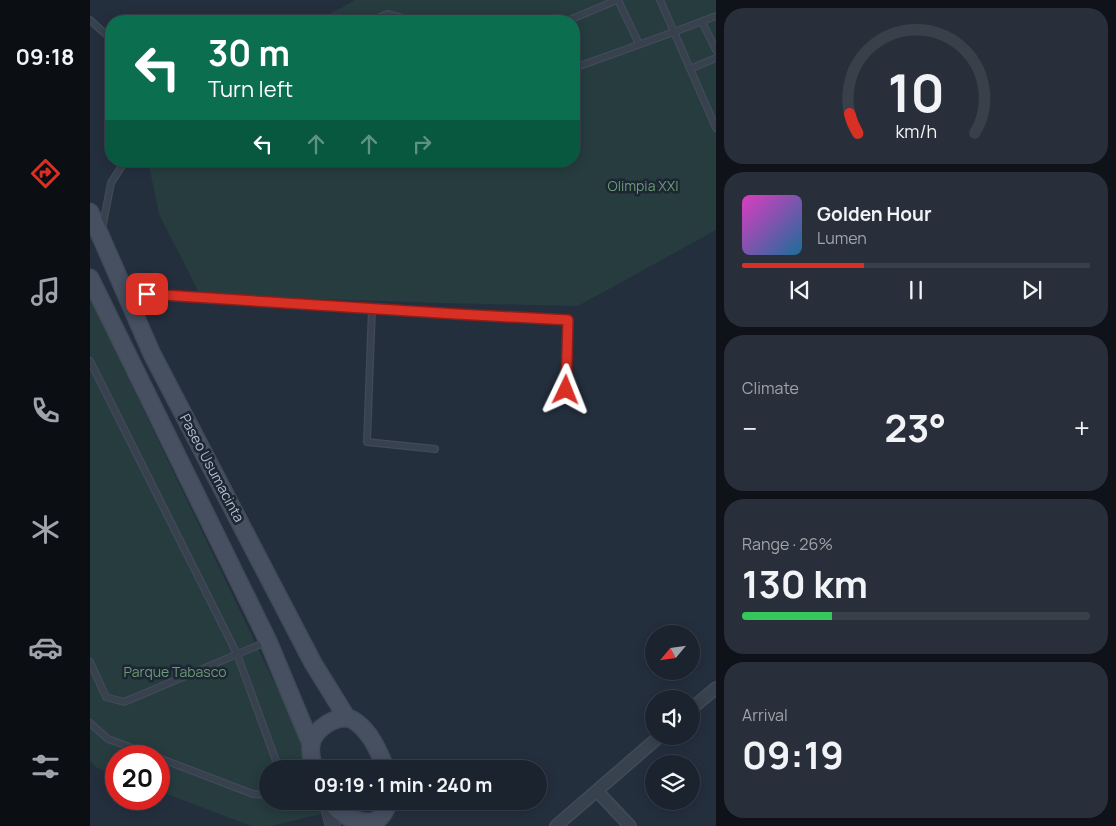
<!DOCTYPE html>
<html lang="en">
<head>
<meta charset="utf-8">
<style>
	:root { --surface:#1b232e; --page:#282f3a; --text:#f1f3f6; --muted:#a0a4aa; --line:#39404a; --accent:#d93025 }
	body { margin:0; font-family:Manrope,sans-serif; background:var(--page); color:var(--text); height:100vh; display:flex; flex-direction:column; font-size:19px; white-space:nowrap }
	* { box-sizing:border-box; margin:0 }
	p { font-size:16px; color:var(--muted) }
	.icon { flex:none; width:28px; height:28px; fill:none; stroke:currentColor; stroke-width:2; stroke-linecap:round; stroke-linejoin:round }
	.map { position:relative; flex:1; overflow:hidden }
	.details { display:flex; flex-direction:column; gap:8px; padding:8px; background:#0f1319; width:400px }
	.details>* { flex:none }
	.top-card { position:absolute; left:15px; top:15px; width:475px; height:152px; border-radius:20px; box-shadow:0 2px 12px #0003,0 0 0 1px var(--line); background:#0b6e4f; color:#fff; overflow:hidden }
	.needle { width:32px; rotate:241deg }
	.tools { position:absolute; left:555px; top:625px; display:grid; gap:10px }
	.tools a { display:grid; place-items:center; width:55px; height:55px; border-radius:50%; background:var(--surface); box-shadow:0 2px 12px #0003,0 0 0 1px var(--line); font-size:25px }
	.speed { position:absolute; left:15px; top:745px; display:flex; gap:10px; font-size:25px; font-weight:700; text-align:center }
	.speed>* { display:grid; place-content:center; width:65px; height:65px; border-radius:50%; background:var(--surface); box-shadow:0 2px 12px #0003,0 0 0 1px var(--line); line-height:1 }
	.speed .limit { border:8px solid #d22; background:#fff; color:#111 }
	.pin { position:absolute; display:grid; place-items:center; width:42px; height:42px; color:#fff; margin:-21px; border-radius:10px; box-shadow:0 2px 8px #0006 }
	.me { position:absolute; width:55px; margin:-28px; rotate:2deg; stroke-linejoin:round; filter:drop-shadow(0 0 4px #0008) }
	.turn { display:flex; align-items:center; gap:18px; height:105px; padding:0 20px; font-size:22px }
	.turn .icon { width:65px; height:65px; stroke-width:2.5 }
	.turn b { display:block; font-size:35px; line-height:42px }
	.lanes { display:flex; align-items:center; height:48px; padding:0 20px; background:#0003; justify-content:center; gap:25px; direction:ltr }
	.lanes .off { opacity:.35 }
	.big { font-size:38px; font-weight:700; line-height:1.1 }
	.details .card { flex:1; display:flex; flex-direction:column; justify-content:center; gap:8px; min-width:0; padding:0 18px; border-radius:20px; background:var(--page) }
	.details .dial { align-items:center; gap:0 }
	.dial svg { height:130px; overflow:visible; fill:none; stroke:var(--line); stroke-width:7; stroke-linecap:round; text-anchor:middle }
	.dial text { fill:var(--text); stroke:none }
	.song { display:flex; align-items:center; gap:15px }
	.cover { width:60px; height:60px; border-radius:8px; background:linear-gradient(135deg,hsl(310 70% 55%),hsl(200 70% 35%)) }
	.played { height:5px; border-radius:2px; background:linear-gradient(90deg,var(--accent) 35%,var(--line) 35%) }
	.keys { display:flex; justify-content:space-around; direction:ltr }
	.heat { display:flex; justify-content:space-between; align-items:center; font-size:28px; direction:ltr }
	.charge { height:8px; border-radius:4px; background:linear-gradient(90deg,#34c759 26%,var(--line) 0) }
	.trip { position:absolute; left:169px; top:760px; width:288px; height:50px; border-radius:25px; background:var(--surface); box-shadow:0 2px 12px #0003,0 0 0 1px var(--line); font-weight:700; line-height:50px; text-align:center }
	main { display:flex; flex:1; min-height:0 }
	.menu { display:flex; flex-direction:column; width:90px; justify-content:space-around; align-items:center; background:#0b0e12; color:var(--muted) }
	.menu .icon { width:35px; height:35px }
	.menu .current { color:var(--accent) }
	.menu b { font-size:22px; color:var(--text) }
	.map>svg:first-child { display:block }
</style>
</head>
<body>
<main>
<nav class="menu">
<b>09:18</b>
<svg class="icon current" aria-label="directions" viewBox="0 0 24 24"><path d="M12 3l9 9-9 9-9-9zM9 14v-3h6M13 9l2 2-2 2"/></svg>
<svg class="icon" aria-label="music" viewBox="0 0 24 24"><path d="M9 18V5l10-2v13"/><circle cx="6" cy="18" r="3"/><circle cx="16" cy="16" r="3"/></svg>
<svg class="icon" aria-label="phone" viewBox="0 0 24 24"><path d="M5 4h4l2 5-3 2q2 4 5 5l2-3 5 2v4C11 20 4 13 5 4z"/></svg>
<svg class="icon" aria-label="climate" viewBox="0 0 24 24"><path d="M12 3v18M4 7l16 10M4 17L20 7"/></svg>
<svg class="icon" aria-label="car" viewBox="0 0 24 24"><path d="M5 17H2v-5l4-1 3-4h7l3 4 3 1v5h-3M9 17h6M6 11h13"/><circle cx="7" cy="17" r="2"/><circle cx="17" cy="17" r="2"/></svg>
<svg class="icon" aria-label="filters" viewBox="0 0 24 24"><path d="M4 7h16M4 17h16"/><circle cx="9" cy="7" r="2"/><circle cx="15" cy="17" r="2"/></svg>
</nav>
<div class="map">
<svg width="626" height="826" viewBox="0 0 626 826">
	<rect width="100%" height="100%" fill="#242f3e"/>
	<g fill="#263c3f">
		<polygon points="265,0 626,0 626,230 488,306 348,303 110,295 69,214 58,161 484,161 484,21 227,21"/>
		<polygon points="0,298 211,738 219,769 178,769 178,801 227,801 231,814 181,826 161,826 69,791 69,756 26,756 26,775 7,768 0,761"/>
	</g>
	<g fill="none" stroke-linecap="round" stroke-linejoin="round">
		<g stroke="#414a57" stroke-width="8">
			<g id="service">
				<polyline points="528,0 549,44"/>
				<polyline points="570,0 626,128"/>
				<polyline points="0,20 21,39"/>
				<polyline points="281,21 297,14 325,21"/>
				<polyline points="477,21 527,0"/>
				<polyline points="612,22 626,50"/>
				<polyline points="484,68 584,32 626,16"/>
				<polyline points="600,69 626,58"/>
				<polyline points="12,229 21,183 35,161"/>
				<polyline points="36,292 367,314 479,320 476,390"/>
				<polyline points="282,308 277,442 345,449"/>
				<polyline points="0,361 147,654 189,769"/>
				<polyline points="0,662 16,697 34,702 176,642"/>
				<polyline points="0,723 18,739 64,756"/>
				<polyline points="69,758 163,794 178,795"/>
			</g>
		</g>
		<g stroke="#414a57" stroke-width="14">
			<g id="minor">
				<polyline points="601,709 626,688"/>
				<polyline points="507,791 540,826"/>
				<polyline points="466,826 570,736"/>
			</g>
		</g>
		<g stroke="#414a57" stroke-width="16">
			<polyline id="tertiary" points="236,801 243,826"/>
		</g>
		<g stroke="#414a57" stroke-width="19">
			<g id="secondary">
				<polyline points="0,212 62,354 223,663 257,718"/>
				<polyline points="0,278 178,641 221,744"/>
				<path d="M 224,769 C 222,762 220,752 221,745 C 223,729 249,712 263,720 C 280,730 289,752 296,769"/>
				<path d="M 239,801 C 244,807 251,814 258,817 C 261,819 266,820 270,821 C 287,825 294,817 299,801"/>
			</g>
		</g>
		<use href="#service" stroke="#38414e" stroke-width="5.5"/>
		<use href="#minor" stroke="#38414e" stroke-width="11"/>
		<use href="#tertiary" stroke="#38414e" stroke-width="14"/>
		<use href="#secondary" stroke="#465061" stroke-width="16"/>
	</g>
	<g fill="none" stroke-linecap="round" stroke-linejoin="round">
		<g stroke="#8d1f18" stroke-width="12">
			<polyline id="route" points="57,294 366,314 478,320 476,390"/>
		</g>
		<use href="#route" stroke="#d93025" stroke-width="9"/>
	</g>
	<g text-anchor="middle" stroke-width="5" stroke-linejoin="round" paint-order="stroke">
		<g font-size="14" fill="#6b9a76" stroke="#1d2633">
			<text x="553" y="191">Olimpia XXI</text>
			<text x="85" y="677">Parque Tabasco</text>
		</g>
		<g font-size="14" fill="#b4bcc9" stroke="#1d2633">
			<text transform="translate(122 468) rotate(62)" y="5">Paseo Usumacinta</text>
		</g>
	</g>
</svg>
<div class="tools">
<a><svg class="needle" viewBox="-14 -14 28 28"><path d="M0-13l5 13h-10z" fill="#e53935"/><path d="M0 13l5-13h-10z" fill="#a0a4aa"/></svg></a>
<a><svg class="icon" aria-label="sound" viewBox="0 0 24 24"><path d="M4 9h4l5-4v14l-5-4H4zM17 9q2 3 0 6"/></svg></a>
<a><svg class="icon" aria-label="layers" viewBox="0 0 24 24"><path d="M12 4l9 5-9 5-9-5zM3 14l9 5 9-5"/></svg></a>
</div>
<div class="speed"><div class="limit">20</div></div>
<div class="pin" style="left:57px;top:294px;background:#d93025"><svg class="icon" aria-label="arrive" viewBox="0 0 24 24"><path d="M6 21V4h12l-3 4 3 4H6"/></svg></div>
<svg class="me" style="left:476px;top:390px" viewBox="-20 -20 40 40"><path d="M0-17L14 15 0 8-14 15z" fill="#d93025" stroke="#fff" stroke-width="4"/></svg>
<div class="trip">09:19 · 1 min · 240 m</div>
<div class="top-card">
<div class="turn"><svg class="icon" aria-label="left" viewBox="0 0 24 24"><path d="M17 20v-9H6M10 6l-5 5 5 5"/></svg><div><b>30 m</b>Turn left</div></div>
<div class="lanes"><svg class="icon" aria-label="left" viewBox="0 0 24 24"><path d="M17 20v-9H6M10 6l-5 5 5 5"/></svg><svg class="icon off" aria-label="ahead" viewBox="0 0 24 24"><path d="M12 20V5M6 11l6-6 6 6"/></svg><svg class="icon off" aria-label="ahead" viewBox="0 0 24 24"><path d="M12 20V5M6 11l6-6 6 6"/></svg><svg class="icon off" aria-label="right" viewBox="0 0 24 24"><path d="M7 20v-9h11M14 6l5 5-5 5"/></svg></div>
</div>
</div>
<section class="details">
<div class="card dial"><svg viewBox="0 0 100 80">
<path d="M14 69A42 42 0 1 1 86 69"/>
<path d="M14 69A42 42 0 0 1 9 57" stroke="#d93025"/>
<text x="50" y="56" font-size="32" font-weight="700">10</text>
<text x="50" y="72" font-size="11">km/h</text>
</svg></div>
<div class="card">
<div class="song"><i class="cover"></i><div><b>Golden Hour</b><p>Lumen</p></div></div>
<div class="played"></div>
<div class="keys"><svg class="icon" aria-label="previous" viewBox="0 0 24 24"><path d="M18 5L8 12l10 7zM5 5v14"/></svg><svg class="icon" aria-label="pause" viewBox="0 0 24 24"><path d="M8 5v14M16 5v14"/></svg><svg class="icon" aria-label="next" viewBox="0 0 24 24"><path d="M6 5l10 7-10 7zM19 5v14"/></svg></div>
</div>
<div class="card"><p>Climate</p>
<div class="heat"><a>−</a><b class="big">23°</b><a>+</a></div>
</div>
<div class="card"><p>Range · 26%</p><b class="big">130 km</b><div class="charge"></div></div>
<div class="card"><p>Arrival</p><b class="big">09:19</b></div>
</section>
</main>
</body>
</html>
